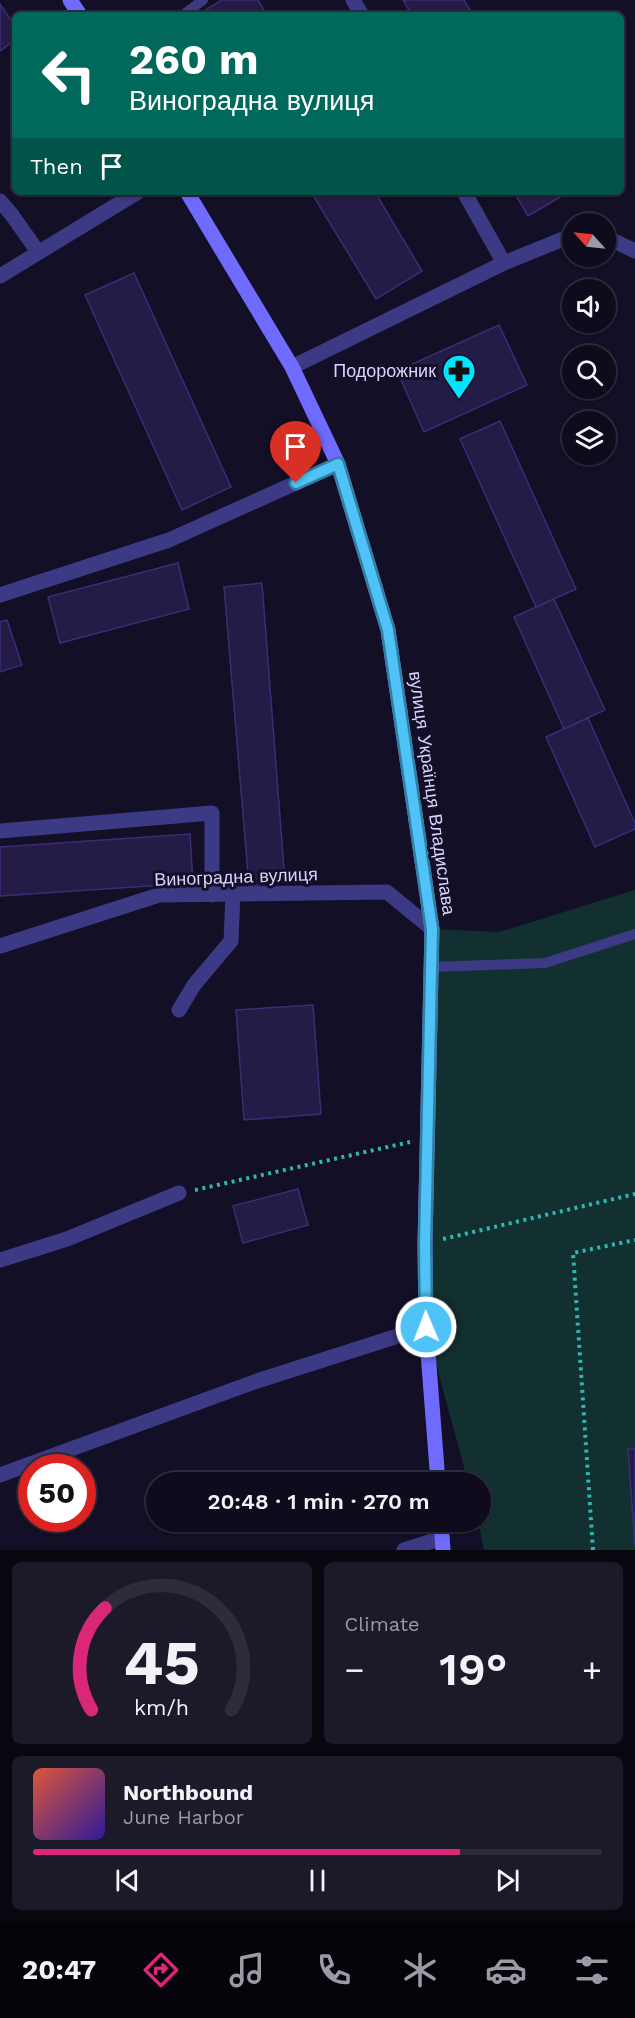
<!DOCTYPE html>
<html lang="en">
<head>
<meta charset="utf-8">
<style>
	:root { --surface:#0e0b1c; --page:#1c1929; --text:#f1f3f6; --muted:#9b9ba3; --line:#2e2b3b; --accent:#db2777 }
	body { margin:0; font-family:"Work Sans",sans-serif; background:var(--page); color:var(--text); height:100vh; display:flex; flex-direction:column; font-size:22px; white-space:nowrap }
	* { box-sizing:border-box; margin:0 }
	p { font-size:20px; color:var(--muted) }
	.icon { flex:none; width:33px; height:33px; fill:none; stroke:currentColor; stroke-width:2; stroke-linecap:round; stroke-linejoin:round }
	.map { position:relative; height:1550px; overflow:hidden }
	.details { display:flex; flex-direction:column; gap:12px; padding:12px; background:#08060f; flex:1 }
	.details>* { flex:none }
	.top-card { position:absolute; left:12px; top:12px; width:612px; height:183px; border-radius:9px; box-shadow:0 2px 4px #0004,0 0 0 2px var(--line); background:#00695c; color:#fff; overflow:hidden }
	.needle { width:39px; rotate:297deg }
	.fabs { position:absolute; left:562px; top:213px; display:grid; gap:12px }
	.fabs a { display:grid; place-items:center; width:54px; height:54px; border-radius:50%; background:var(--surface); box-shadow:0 2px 4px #0004,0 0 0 2px var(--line); font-size:30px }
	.speed { position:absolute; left:18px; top:1454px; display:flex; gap:12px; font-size:30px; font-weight:700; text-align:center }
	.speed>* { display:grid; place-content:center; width:78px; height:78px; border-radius:50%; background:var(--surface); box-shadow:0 2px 4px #0004,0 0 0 2px var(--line); line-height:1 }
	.speed .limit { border:9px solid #d22; background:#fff; color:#111 }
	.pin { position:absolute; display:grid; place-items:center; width:51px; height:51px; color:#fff; margin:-62px -26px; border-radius:50% 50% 50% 0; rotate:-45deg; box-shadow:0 0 6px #0007 }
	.pin .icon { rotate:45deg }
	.me { position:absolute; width:66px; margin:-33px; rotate:359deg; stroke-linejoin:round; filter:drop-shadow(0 0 4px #0008) }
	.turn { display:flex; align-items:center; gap:21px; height:126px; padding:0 18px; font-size:27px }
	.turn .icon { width:78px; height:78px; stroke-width:2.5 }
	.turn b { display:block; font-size:42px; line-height:51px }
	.then { display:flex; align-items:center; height:57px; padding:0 18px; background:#0003; gap:12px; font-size:22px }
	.big { font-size:45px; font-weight:600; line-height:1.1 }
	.details .tile { flex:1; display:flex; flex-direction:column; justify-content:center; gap:9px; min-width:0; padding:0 21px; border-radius:9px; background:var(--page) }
	.details .dial { align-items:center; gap:0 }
	.dial svg { height:156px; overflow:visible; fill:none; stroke:var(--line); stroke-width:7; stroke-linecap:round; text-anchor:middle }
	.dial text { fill:var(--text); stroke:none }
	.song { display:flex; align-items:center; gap:18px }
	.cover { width:72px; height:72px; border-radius:9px; background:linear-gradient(135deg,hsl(10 70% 55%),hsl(250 70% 35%)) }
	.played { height:6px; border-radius:3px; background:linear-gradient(90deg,var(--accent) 75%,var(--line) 75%) }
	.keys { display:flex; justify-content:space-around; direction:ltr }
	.heat { display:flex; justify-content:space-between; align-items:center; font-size:33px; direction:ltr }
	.details .tiles { flex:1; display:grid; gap:12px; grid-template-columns:1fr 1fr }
	.tile:last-child { grid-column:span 2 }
	.trip { position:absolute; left:146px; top:1472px; width:345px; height:60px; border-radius:30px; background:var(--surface); box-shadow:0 2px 4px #0004,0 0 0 2px var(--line); font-weight:600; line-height:60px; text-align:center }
	.tab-bar { display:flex; height:96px; justify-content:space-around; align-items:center; background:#06040b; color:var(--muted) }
	.tab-bar .icon { width:42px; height:42px }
	.tab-bar .current { color:var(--accent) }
	.tab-bar b { font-size:27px; color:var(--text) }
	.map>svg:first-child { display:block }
</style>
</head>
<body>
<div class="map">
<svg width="635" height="1550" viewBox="0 0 635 1550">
	<rect width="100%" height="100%" fill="#130f26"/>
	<polygon fill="#12302f" points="635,890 635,1550 484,1550 478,1521 480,1521 480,1482 468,1482 426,1327 432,929 499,932"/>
	<g fill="#241b47" stroke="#3b2d73" stroke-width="1.5">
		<polygon points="222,0 258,0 267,15 204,15 202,12"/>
		<polygon points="403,0 464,0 473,15 412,15"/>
		<polygon points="0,4 15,26 15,40 0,51"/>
		<polygon points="311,192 375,192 422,271 376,299"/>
		<polygon points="514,192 569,192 528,216"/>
		<polygon points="134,273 231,487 182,510 85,295"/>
		<polygon points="499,325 527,385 424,432 397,371"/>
		<polygon points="500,421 576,589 536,607 460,439"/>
		<polygon points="178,563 189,609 60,643 48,597"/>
		<polygon points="262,583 285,882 249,886 224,587"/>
		<polygon points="554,599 605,710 564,729 514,617"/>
		<polygon points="7,620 22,665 0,672 0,622"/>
		<polygon points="588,718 635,823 635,829 595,847 546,737"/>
		<polygon points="190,834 193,883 0,896 0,847"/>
		<polygon points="313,1005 321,1114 244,1120 236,1010"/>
		<polygon points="298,1189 308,1225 243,1243 233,1206"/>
		<polygon points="628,1449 635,1449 635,1547"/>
	</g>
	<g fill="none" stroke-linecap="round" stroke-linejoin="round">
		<g stroke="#2fb8b0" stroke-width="4" stroke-dasharray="3 4.5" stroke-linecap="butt">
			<polyline points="195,1190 410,1142"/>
			<polyline points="443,1239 635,1194"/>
			<polyline points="593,1550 573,1253 635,1240"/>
		</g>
		<g stroke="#3d3a85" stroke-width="10">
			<polyline points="183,15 203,0"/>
			<polyline points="431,967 545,963 635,934"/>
		</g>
		<g stroke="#3d3a85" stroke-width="15">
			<polyline points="353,0 362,15"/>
			<polyline points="464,192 504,263"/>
			<polyline points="0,201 12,215 38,252"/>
			<polyline points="606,237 635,251"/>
			<polyline points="0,276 138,192"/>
			<polyline points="292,367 504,263 573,235"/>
			<polyline points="0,595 169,540 338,464"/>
			<polyline points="0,831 212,813 212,895"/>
			<polyline points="0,946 159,895 387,892 432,929"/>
			<polyline points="179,1010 194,985 231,941 233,894"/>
			<polyline points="0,1260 67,1239 179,1193"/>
			<polyline points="0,1475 257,1381 426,1327"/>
			<polyline points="404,1550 442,1538"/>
		</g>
		<g stroke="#6f6bff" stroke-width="15">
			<polyline points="70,0 80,15"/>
			<polyline points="187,192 292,367 338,464 388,630 432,929 425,1244 426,1327 438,1482"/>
			<polyline points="441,1521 443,1550"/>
		</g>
	</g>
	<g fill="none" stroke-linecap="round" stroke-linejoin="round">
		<g stroke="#337fa1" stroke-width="15">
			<polyline id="route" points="296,483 338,464 388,630 432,929 425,1244 426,1327"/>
		</g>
		<use href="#route" stroke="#4fc3f7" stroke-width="10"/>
	</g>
	<defs>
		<g id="pharmacy-pin" transform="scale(1.725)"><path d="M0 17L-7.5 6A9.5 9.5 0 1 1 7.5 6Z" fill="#00e5ff" stroke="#130f26"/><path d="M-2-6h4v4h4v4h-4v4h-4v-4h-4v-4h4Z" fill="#111"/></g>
	</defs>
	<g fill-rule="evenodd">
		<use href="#pharmacy-pin" x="459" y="371"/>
	</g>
	<g text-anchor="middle" stroke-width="6" stroke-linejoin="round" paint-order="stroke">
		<g font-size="18" fill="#d9d4ff" stroke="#130f26" text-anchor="end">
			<text x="436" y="377">Подорожник</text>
		</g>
		<g font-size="18" fill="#d9d4ff" stroke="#130f26">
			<text transform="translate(432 793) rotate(82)" y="6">вулиця Українця Владислава</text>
			<text transform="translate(236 877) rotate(-2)" y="6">Виноградна вулиця</text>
		</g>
	</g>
</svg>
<div class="fabs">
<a><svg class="needle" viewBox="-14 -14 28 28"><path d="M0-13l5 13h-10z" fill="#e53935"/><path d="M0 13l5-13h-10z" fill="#9b9ba3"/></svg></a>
<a><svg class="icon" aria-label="sound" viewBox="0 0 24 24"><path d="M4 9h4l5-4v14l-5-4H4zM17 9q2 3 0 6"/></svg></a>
<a><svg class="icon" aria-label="search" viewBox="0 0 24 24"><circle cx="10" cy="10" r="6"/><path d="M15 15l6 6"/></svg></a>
<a><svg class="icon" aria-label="layers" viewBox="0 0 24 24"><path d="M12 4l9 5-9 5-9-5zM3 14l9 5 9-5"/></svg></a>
</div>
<div class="speed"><div class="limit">50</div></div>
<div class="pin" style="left:296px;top:483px;background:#d93025"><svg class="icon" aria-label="arrive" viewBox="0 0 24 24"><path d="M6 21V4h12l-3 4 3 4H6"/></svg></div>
<svg class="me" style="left:426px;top:1327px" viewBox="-20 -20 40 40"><circle r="17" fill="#4fc3f7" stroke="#fff" stroke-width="3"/><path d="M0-11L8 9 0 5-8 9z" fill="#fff"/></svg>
<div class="trip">20:48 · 1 min · 270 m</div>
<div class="top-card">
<div class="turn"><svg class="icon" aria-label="left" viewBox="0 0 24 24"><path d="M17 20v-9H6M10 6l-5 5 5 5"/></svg><div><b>260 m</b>Виноградна вулиця</div></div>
<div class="then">Then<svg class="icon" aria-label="arrive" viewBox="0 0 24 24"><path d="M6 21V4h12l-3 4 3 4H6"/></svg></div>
</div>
</div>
<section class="details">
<div class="tiles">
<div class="tile dial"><svg viewBox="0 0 100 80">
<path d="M14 69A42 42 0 1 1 86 69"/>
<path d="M14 69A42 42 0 0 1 21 17" stroke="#db2777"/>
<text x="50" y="56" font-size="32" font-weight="700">45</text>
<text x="50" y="72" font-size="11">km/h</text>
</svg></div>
<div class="tile"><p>Climate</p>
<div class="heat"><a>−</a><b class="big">19°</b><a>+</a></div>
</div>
<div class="tile">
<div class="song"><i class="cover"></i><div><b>Northbound</b><p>June Harbor</p></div></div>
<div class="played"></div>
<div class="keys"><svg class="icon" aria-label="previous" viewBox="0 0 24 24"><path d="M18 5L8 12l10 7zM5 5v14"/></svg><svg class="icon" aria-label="pause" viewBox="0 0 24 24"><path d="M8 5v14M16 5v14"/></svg><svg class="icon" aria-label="next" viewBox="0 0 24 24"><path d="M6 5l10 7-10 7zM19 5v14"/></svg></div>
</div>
</div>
</section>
<nav class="tab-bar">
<b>20:47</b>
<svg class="icon current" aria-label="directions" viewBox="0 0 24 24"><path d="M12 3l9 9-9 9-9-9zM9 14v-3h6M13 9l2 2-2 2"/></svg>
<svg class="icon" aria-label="music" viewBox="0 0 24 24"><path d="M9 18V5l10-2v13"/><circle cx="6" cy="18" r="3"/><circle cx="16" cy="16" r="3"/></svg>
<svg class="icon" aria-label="phone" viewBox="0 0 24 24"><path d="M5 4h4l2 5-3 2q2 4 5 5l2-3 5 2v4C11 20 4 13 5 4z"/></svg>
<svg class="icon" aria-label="climate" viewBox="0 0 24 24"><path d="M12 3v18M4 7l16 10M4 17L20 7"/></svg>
<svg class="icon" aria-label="car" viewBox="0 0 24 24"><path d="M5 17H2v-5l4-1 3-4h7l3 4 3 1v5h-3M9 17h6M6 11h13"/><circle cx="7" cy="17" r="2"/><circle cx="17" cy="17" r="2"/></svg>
<svg class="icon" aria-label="filters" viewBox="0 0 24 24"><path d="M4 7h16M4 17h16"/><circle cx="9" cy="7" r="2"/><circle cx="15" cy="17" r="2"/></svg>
</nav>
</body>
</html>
